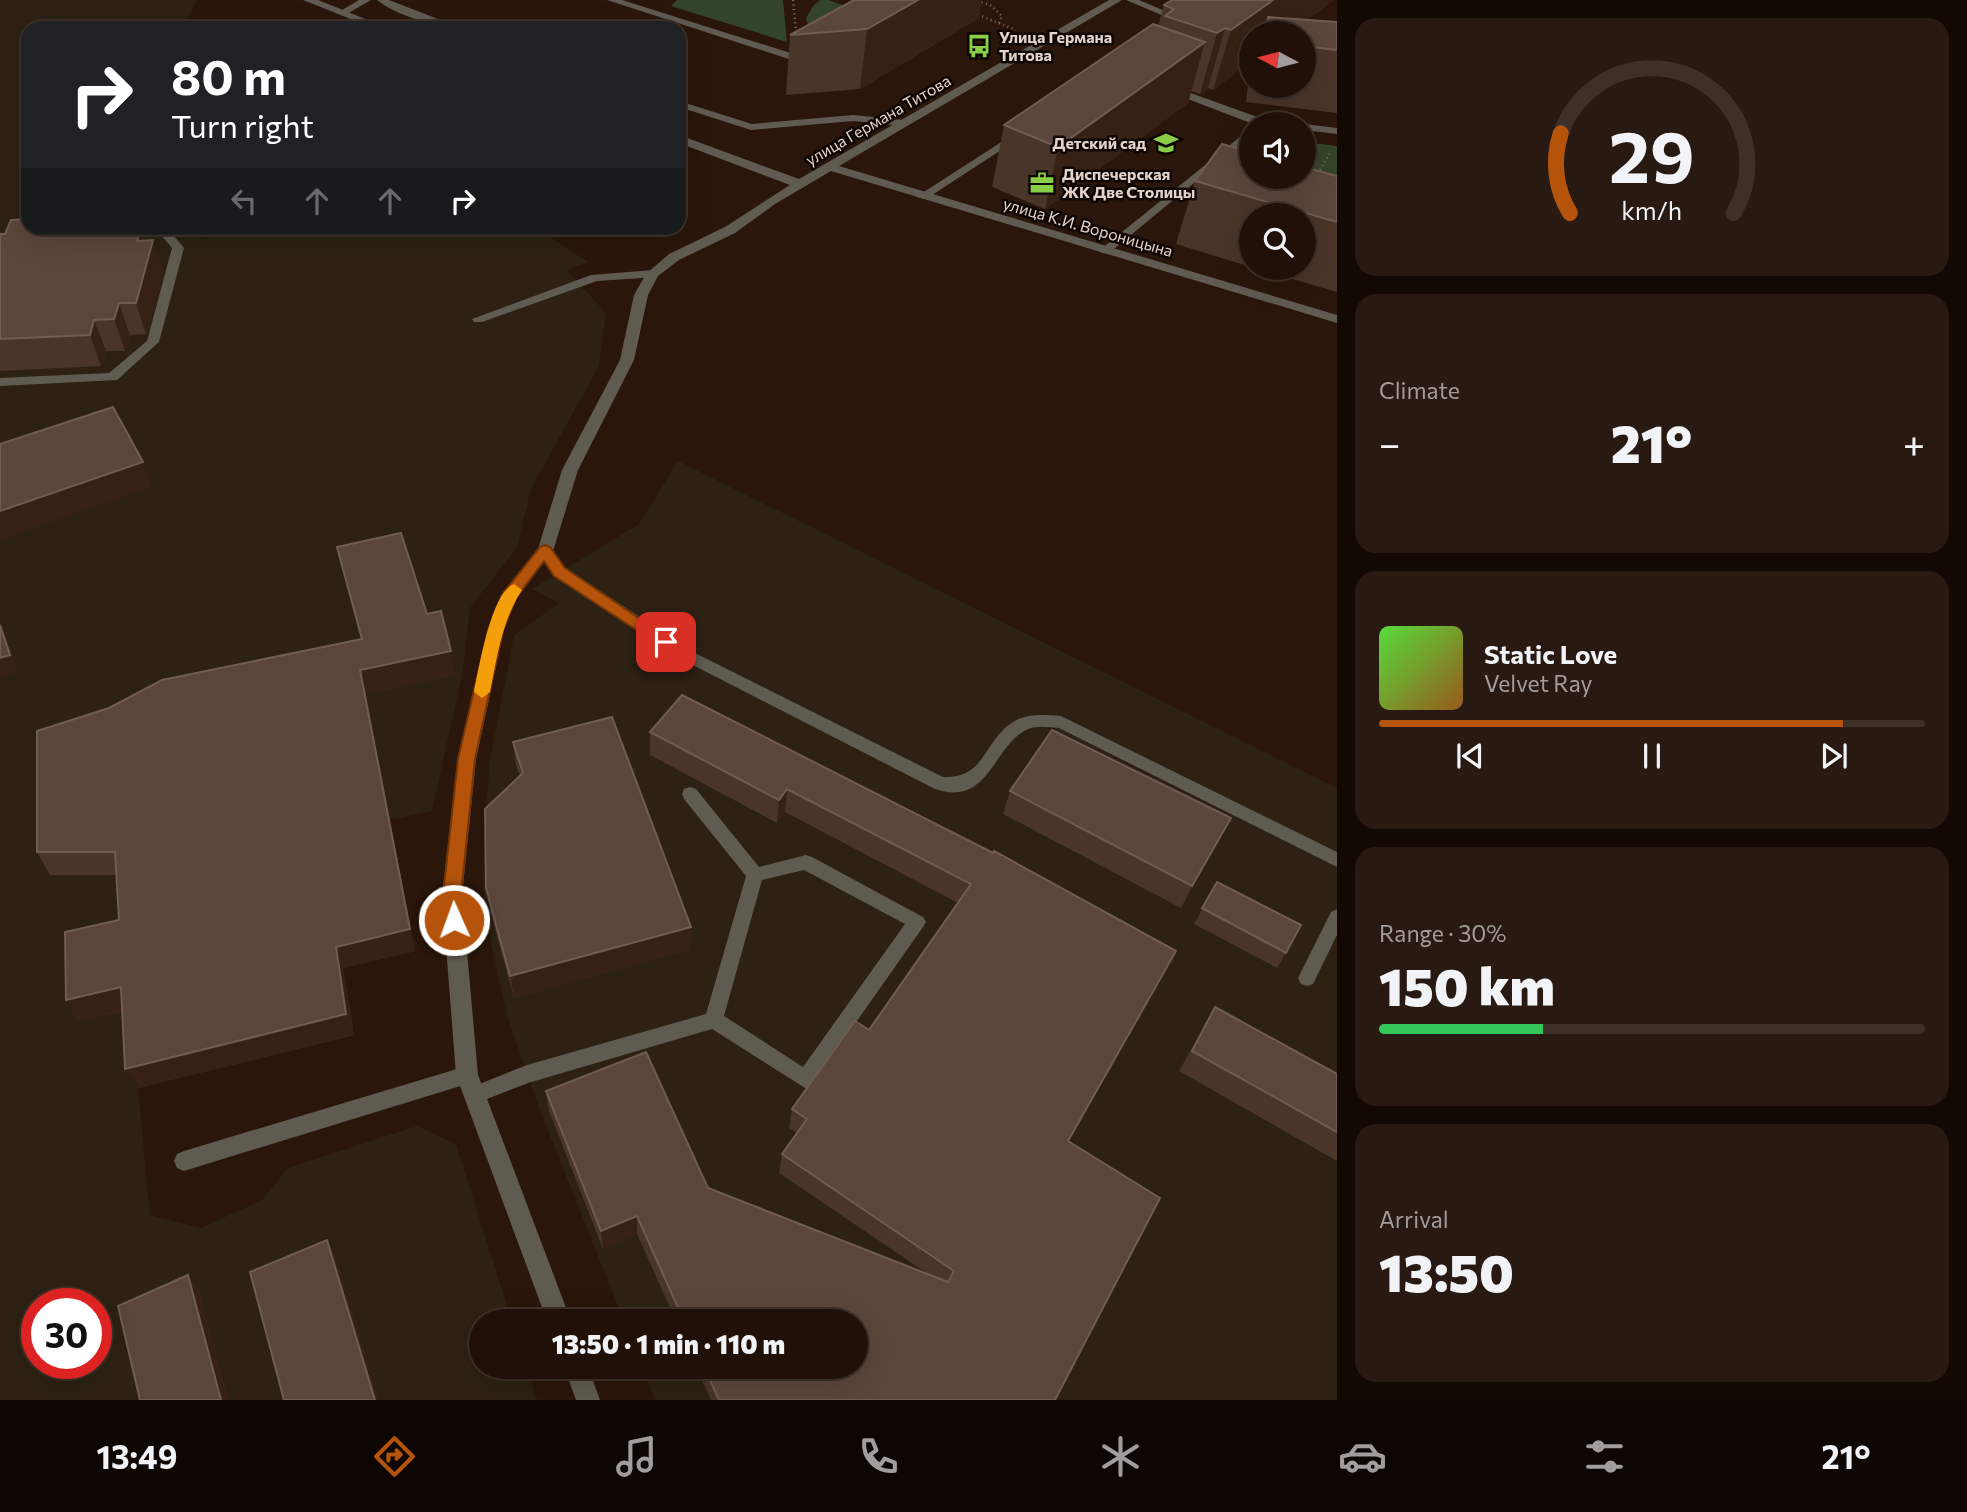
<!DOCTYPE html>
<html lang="en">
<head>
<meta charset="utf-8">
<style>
	:root { --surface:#201008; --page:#281912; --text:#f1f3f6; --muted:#a29d9c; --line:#3d3029; --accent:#b45309 }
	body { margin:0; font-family:Commissioner,sans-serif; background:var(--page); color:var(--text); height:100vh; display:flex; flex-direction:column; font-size:26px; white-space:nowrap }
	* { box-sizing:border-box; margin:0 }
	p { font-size:23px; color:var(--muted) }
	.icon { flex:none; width:38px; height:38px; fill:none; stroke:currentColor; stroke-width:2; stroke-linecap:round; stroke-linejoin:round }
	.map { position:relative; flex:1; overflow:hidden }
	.panel { display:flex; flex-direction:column; gap:18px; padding:18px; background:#120904; width:630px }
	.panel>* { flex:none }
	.guide { position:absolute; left:21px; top:21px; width:665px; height:214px; border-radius:21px; box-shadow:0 7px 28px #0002,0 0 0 2px var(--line); background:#202124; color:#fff; overflow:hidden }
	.needle { width:46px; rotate:277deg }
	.fabs { position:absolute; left:1239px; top:21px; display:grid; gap:14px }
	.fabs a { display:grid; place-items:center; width:77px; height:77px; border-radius:50%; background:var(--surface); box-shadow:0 7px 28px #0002,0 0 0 2px var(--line); font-size:35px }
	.speed { position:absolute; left:21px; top:1288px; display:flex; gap:14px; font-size:35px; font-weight:700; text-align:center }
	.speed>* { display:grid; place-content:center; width:91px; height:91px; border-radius:50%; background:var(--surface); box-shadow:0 7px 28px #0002,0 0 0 2px var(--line); line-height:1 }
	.speed .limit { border:10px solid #d22; background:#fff; color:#111 }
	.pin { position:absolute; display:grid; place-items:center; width:60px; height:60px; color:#fff; margin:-30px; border-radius:14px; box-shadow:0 4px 10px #0006 }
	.me { position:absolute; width:77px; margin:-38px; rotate:358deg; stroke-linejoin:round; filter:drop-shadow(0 0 5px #0008) }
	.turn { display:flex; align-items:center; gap:24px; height:147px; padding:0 35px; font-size:32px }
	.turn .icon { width:91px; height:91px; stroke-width:2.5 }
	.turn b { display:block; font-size:49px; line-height:60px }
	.lanes { display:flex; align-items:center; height:66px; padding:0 35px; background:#0003; justify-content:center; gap:35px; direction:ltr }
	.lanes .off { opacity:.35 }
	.big { font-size:52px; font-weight:800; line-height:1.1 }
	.panel .tile { flex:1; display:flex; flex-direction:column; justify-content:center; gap:10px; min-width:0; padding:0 24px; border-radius:21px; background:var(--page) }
	.panel .dial { align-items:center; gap:0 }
	.dial svg { height:182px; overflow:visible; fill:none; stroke:var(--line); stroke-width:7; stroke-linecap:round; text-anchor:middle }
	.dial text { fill:var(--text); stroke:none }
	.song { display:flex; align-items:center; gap:21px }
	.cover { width:84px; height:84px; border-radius:10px; background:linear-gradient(135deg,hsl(110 70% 55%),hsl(30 70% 35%)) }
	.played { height:7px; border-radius:4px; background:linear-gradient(90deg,var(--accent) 85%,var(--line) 85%) }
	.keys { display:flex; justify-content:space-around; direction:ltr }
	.heat { display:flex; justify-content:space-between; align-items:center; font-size:38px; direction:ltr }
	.charge { height:10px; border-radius:5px; background:linear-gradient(90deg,#34c759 30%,var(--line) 0) }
	.trip { position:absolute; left:469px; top:1309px; width:399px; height:70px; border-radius:35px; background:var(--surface); box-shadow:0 7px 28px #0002,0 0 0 2px var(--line); font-weight:800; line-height:70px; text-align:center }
	.tabs { display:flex; height:112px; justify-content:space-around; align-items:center; background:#0d0603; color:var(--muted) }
	.tabs .icon { width:49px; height:49px }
	.tabs .selected { color:var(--accent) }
	.tabs b { font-size:32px; color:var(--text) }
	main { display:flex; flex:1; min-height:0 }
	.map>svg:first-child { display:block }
</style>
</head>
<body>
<main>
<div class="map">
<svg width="1337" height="1400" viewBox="0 0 1337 1400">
	<rect width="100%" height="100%" fill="#2a160a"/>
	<g fill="#2c2112" fill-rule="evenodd">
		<path d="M 0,0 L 197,0 L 183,28 L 28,28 L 28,228 L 193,228 L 200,239 L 275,228 L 537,228 L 588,262 L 567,270 L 606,313 L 599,366 L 531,489 L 517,547 L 470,608 L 463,671 L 432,811 L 390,820 L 415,951 L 343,968 L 354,1035 L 138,1088 L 150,1215 L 201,1228 L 262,1200 L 288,1168 L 417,1126 L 456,1144 L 512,1321 L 481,1321 L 481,1367 L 527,1367 L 537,1400 L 0,1400 ZM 37,1304 L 96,1304 L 96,1363 L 37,1363 Z"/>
		<polygon points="678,461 1337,788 1337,1400 655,1400 642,1367 856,1367 856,1321 624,1321 540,1111 507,1016 483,907 484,832 490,760 514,635 559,603 532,589 639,524"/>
	</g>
	<g fill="#344429">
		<polygon points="677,0 783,0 787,42 671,6"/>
		<polygon points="820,0 829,0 862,13 810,32 806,18 814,5"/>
		<polygon points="1304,142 1337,146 1337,189 1304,177"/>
	</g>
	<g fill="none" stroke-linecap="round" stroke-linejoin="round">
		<g stroke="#806e64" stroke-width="2.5" stroke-dasharray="1 3.5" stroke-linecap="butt">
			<polyline points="793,0 796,33"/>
			<polyline points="973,0 990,5 1002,16 999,23"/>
			<polyline points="974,13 1016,30"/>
			<polyline points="1318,174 1331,151"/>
		</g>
		<g fill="#605b51" fill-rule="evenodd">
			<polygon points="359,0 371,0 345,15 337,13"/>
			<path d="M 377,0 L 389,0 L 461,28 C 438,28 395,15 377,0 Z"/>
			<polygon points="607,0 622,0 797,55 809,55 814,58 809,61 792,60"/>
			<polygon points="1126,0 1139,0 1186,20 1178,22"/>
			<polygon points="1171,86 1263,119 1281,121 1286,124 1253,124 1167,91 1166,89"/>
			<polygon points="679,101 752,124 853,115 904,120 909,123 904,126 853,121 751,130 679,107"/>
			<polygon points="1302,124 1304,124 1337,128 1337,134 1304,130"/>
			<polygon points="1251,128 1251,136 1109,253 1101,253 1101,249"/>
			<polygon points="1017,132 1021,133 1021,137 926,199 916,197"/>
			<polygon points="164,228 168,229 184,248 159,342 117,380 0,386 0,378 109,373 147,341 172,248 161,235 123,236 117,233 123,230"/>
			<polygon points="653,270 657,271 657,277 597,281 482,322 474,322 472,319 591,275"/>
			<path d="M 545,546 L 550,547 L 565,568 L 693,652 L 943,777 C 986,779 983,741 1013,722 C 1027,713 1045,715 1061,716 L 1337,852 L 1337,867 L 1059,728 C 1048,727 1035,725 1026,730 C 992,748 989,807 935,789 L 683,660 L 555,576 L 538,551 Z"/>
			<path d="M 690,787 L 696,789 L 759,867 L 806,855 L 812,857 L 923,917 L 926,922 L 923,927 L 812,1085 L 805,1088 L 712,1029 L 528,1083 L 474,1104 L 467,1101 L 464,1095 L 467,1089 L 527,1065 L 706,1014 L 746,876 L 684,799 L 682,794 L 684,789 ZM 804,870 L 905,924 L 803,1067 L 724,1016 L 762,880 Z"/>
			<polygon points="1337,909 1337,935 1313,984 1307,986 1301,984 1298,978 1331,912"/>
			<polygon points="467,1066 474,1069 477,1075 474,1081 467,1084 184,1171 177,1168 174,1161 177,1154 184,1151"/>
		</g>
		<g fill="#605b51" fill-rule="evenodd">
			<polygon points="303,0 318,0 388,28 373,28"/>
			<polygon points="1109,0 1122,0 839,166 1337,315 1337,323 831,171 775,204 735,233 679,260 658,276 648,295 634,360 578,470 553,551 516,597 504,630 476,759 462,895 478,1075 571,1321 547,1321 456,1075 442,895 458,759 488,630 501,595 538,549 562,470 620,360 634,295 646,274 669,254 725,227 790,185 679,143 679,135 799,179"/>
			<polygon points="564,1367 588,1367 600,1400 576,1400"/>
		</g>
	</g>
	<g fill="#4a3529">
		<polygon points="1172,0 1334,0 1307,20 1337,22 1337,113 1246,102 1249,77 1251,70 1251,86 1304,86 1304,33 1251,33 1251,61 1213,90 1208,88 1200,94 1191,91 1188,103 1045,209 992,187 1004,125 1158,26 1164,5"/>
		<polygon points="979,18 860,89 786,95 790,35"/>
		<polygon points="1337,176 1337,292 1255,268 1304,268 1304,215 1251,215 1251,267 1176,244 1195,181"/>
		<polygon points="28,228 130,228 145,240 163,271 146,334 130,335 125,351 106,351 101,366 0,371 0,234 5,234"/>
		<polygon points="337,547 427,614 455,675 366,694 415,951 343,968 354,1035 138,1088 122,1011 79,1021 66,1000 119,920 116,875 50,875 37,852 361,640"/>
		<polygon points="650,732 1176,951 1068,1141 1055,1400 711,1400 696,1367 856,1367 856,1321 676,1321 637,1234 603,1249 549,1111 546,1091 708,1188 928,1274 779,1173 782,1154 797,1133 789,1128 792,1109 869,1030 958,903 785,812 777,823 650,755"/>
		<polygon points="513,742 691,927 690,949 514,998 490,910 486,888 520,776 516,765"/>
		<polygon points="1010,791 1219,841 1181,908 1003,814"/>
		<polygon points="1217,882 1286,953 1277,968 1194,924"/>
		<polygon points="1215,1007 1337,1074 1337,1161 1179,1071"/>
	</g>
	<g fill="#372115">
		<polygon points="918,0 982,0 979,18 860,89 867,29"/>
		<polygon points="1273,0 1334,0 1289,33 1268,17 1263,33 1251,33 1251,61 1213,90 1231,30"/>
		<polygon points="1225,28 1208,88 1200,94 1217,33"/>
		<polygon points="1205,42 1188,103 1045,209 1058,147"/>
		<polygon points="141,228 149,255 153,240 163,271 146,334 136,303 137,241"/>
		<polygon points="119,303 130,335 125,351 114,319"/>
		<polygon points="94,320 106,351 101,366 90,335"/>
		<polygon points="143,462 152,487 0,540 0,511"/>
		<polygon points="0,622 6,633 18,672 0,678"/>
		<polygon points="451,651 455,675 366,694 415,951 343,968 354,1035 138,1088 125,1069 336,947 360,670"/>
		<polygon points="787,789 785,812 777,823 779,800"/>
		<polygon points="1231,818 1219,841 1181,908 1192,886"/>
		<polygon points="691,927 690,949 514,998 510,976"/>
		<polygon points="1176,951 1165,972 1058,1160 1068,1141"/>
		<polygon points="121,987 133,1008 79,1021 66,1000"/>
		<polygon points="637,1216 637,1234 603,1249 601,1231"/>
		<polygon points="327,1240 336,1257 379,1400 375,1400"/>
		<polygon points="188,1275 200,1292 229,1400 221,1400"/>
	</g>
	<g fill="#5b463b" stroke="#705c51" stroke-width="2">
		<polygon points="854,0 918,0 867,29 790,35"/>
		<polygon points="1172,0 1273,0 1231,30 1225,28 1217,33 1165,16 1174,9 1164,5"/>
		<polygon points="1268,17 1337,22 1337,50 1304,46 1304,33 1266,33"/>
		<polygon points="1153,24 1205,42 1058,147 1004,125"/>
		<polygon points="1222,144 1251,152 1251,177 1304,177 1304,167 1337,176 1337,222 1195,181"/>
		<polygon points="28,219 28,228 141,228 137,241 153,240 136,303 119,303 114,319 94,320 90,335 0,339 0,234 5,234 11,220"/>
		<polygon points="113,407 143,462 0,511 0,444"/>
		<polygon points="401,533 427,614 441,611 451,651 360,670 410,929 336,947 346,1014 125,1069 121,987 66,1000 65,932 119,920 115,852 37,852 37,731 109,708 162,680 362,639 337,547"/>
		<polygon points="0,625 10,655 0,658"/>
		<polygon points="682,695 993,853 994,851 1176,951 1068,1141 1160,1198 1055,1400 719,1400 704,1367 856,1367 856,1321 684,1321 637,1216 601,1231 546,1091 646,1052 708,1188 948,1282 954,1271 782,1154 807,1119 792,1109 855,1021 869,1030 971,884 787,789 779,800 650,732"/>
		<polygon points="612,717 691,927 510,976 486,888 485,809 523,773 513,742"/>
		<polygon points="1052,730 1231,818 1192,886 1010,791"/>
		<polygon points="1217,882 1301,925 1286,953 1202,908"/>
		<polygon points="1215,1007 1337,1074 1337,1132 1192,1051"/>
		<polygon points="327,1240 375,1400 284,1400 250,1272"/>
		<polygon points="188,1275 221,1400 140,1400 118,1306"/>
	</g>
	<polygon fill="#b45309" stroke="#753606" stroke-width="2" points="545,545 550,547 565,568 674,642 672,646 661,646 554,576 544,561 516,598 503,630 475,759 461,895 463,920 460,926 454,928 448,926 443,895 458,759 488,630 504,592 540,547"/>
	<path fill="#f59e0b" d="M 514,584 L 522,590 C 502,620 497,657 490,692 L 482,698 L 474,692 C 479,669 491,592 514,584 Z"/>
	<defs>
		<g id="bus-bare" transform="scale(1.89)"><path d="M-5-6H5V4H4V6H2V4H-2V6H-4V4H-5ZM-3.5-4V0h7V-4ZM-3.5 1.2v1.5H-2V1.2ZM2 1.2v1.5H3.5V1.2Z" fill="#8ace47" stroke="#0c0502" stroke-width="2.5" paint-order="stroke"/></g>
		<g id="school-bare" transform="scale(1.89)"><path d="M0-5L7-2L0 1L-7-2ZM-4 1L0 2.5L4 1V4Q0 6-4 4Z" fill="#8ace47" stroke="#0c0502" stroke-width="2.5" paint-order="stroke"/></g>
		<g id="office-bare" transform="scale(1.89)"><path d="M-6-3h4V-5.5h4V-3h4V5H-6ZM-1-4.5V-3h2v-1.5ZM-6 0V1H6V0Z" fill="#8ace47" stroke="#0c0502" stroke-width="2.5" paint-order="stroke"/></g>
	</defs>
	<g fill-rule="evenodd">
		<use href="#bus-bare" x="979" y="46"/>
		<use href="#school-bare" x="1166" y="143"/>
		<use href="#office-bare" x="1042" y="183"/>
	</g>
	<g text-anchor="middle" stroke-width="5" stroke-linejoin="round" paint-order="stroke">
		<g font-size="16" font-weight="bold" fill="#e2d3cb" stroke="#0c0502" text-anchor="start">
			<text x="999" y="43">Улица Германа<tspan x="999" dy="18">Титова</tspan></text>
			<text x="1146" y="149" text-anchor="end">Детский сад</text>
			<text x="1062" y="180">Диспечерская<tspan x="1062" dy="18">ЖК Две Столицы</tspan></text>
		</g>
		<g font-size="16" fill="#e2d3cb" stroke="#0c0502">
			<text transform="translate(878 120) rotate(-30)" y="6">улица Германа Титова</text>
			<text transform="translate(1088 227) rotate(16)" y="6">улица К.И. Вороницына</text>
		</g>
	</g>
</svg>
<div class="fabs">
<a><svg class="needle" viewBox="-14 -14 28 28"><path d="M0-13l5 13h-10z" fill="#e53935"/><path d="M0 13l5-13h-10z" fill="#a29d9c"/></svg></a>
<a><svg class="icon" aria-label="sound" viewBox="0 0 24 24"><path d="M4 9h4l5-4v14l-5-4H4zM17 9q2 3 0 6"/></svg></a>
<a><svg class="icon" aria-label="search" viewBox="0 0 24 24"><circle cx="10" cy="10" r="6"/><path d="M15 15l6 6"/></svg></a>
</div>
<div class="speed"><div class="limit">30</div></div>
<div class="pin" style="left:666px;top:642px;background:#d93025"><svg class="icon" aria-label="arrive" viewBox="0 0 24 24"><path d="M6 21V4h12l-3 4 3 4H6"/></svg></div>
<svg class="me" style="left:454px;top:920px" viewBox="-20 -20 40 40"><circle r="17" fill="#b45309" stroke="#fff" stroke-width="3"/><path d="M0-11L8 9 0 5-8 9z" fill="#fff"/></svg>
<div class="trip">13:50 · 1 min · 110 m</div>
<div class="guide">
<div class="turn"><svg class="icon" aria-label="right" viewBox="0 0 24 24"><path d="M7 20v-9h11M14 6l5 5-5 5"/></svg><div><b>80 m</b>Turn right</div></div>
<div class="lanes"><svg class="icon off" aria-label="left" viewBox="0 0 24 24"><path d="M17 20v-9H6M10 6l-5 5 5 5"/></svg><svg class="icon off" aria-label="ahead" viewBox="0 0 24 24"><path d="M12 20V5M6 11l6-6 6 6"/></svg><svg class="icon off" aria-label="ahead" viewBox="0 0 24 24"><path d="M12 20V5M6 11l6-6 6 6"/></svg><svg class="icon" aria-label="right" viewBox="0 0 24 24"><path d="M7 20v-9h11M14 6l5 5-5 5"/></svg></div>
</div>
</div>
<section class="panel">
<div class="tile dial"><svg viewBox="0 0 100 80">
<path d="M14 69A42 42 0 1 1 86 69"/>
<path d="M14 69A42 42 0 0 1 10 34" stroke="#b45309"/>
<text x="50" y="56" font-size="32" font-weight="700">29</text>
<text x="50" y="72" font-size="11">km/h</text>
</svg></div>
<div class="tile"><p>Climate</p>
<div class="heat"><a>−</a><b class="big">21°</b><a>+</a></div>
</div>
<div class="tile">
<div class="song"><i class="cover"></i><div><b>Static Love</b><p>Velvet Ray</p></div></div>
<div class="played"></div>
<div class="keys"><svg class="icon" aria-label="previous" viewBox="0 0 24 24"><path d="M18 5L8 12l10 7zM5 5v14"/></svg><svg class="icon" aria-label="pause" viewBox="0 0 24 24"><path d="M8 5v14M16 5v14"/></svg><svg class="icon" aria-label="next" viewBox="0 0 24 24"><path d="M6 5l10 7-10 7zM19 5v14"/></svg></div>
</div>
<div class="tile"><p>Range · 30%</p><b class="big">150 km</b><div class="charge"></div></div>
<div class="tile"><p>Arrival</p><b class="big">13:50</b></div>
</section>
</main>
<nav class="tabs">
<b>13:49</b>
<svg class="icon selected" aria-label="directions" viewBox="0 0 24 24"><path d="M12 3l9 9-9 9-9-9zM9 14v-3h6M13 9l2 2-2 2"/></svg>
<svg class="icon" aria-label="music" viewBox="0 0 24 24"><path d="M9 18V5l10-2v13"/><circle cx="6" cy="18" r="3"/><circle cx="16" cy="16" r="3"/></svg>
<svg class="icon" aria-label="phone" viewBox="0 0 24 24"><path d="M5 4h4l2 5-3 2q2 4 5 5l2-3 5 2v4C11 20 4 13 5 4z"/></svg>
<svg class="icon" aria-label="climate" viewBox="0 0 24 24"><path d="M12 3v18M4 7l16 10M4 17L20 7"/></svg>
<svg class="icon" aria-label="car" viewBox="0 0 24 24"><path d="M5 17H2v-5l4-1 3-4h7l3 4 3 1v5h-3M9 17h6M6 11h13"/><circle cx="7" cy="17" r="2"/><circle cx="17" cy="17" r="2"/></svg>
<svg class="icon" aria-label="filters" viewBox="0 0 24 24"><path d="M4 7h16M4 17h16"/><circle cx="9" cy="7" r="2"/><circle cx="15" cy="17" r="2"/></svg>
<b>21°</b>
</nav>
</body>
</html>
